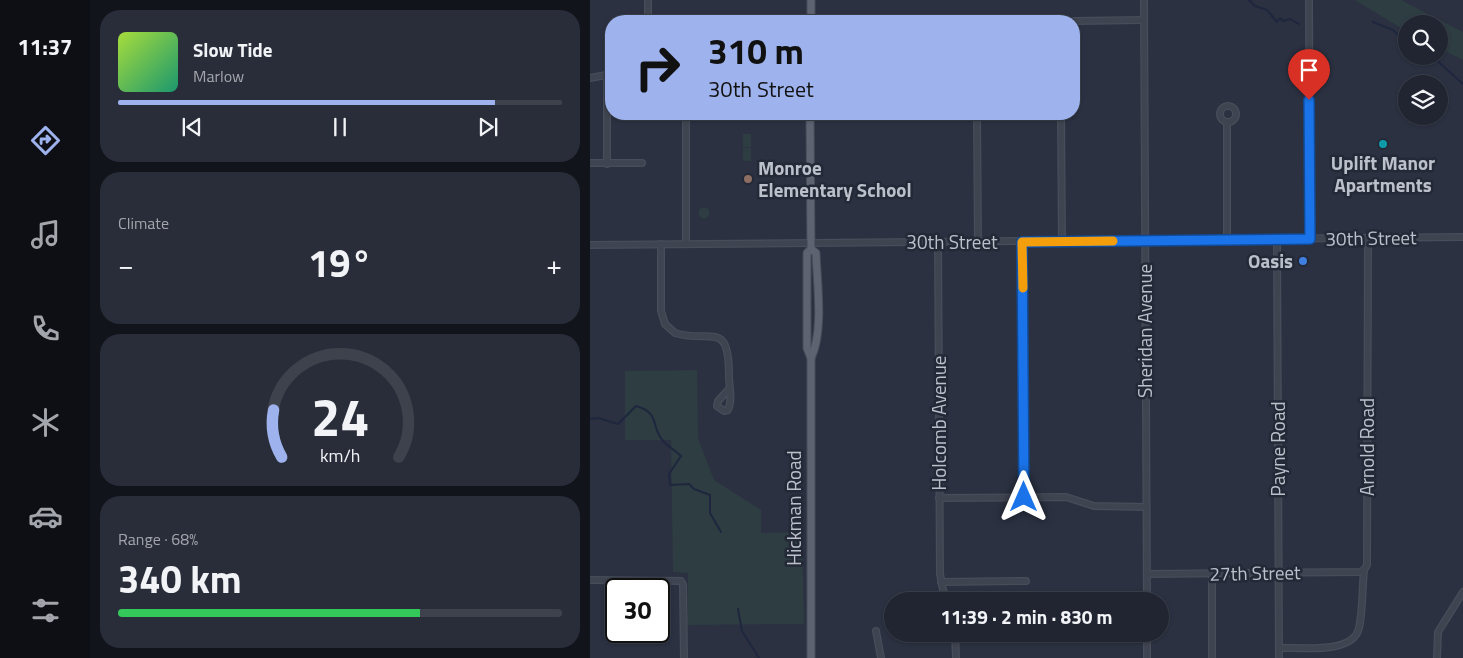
<!DOCTYPE html>
<html lang="en">
<head>
<meta charset="utf-8">
<style>
	:root { --surface:#202531; --page:#282d39; --text:#f1f3f6; --muted:#a2a5ab; --line:#3d424d; --accent:#9eb3ed }
	body { margin:0; font-family:"Titillium Web",sans-serif; background:var(--page); color:var(--text); height:100vh; display:flex; flex-direction:column; font-size:19px; white-space:nowrap }
	* { box-sizing:border-box; margin:0 }
	p { font-size:16px; color:var(--muted) }
	.icon { flex:none; width:28px; height:28px; fill:none; stroke:currentColor; stroke-width:2; stroke-linecap:round; stroke-linejoin:round }
	.map { position:relative; flex:1; overflow:hidden }
	.sheet { display:flex; flex-direction:column; gap:10px; padding:10px; background:#12141b; width:500px }
	.sheet>* { flex:none }
	.hud { position:absolute; left:15px; top:15px; width:475px; height:105px; border-radius:20px; box-shadow:0 1px 4px #0004,0 0 0 1px var(--line); background:#9eb3ed; color:#111; overflow:hidden }
	.controls { position:absolute; left:808px; top:15px; display:grid; gap:10px }
	.controls a { display:grid; place-items:center; width:50px; height:50px; border-radius:50%; background:var(--surface); box-shadow:0 1px 4px #0004,0 0 0 1px var(--line); font-size:25px }
	.speed { position:absolute; left:15px; top:578px; display:flex; gap:10px; font-size:25px; font-weight:700; text-align:center }
	.speed>* { display:grid; place-content:center; width:65px; height:65px; border-radius:50%; background:var(--surface); box-shadow:0 1px 4px #0004,0 0 0 1px var(--line); line-height:1 }
	.speed .limit { border:2px solid #111; border-radius:8px; background:#fff; color:#111 }
	.pin { position:absolute; display:grid; place-items:center; width:42px; height:42px; color:#fff; margin:-51px -21px; border-radius:50% 50% 50% 0; rotate:-45deg; box-shadow:0 0 5px #0007 }
	.pin .icon { rotate:45deg }
	.me { position:absolute; width:55px; margin:-28px; rotate:0deg; stroke-linejoin:round; filter:drop-shadow(0 0 4px #0008) }
	.turn { display:flex; align-items:center; gap:18px; height:105px; padding:0 20px; font-size:22px }
	.turn .icon { width:65px; height:65px; stroke-width:2.5 }
	.turn b { display:block; font-size:35px; line-height:42px }
	.big { font-size:38px; font-weight:700; line-height:1.1 }
	.sheet .tile { flex:1; display:flex; flex-direction:column; justify-content:center; gap:8px; min-width:0; padding:0 18px; border-radius:20px; background:var(--page) }
	.sheet .dial { align-items:center; gap:0 }
	.dial svg { height:130px; overflow:visible; fill:none; stroke:var(--line); stroke-width:7; stroke-linecap:round; text-anchor:middle }
	.dial text { fill:var(--text); stroke:none }
	.song { display:flex; align-items:center; gap:15px }
	.cover { width:60px; height:60px; border-radius:8px; background:linear-gradient(135deg,hsl(80 70% 55%),hsl(160 70% 35%)) }
	.played { height:5px; border-radius:2px; background:linear-gradient(90deg,var(--accent) 85%,var(--line) 85%) }
	.keys { display:flex; justify-content:space-around; direction:ltr }
	.heat { display:flex; justify-content:space-between; align-items:center; font-size:28px; direction:ltr }
	.charge { height:8px; border-radius:4px; background:linear-gradient(90deg,#34c759 68%,var(--line) 0) }
	.trip { position:absolute; left:294px; top:592px; width:285px; height:50px; border-radius:25px; background:var(--surface); box-shadow:0 1px 4px #0004,0 0 0 1px var(--line); font-weight:700; line-height:50px; text-align:center }
	main { display:flex; flex:1; min-height:0 }
	.dock { display:flex; flex-direction:column; width:90px; justify-content:space-around; align-items:center; background:#0d0f14; color:var(--muted) }
	.dock .icon { width:35px; height:35px }
	.dock .selected { color:var(--accent) }
	.dock b { font-size:22px; color:var(--text) }
	.map>svg:first-child { display:block }
</style>
</head>
<body>
<main>
<nav class="dock">
<b>11:37</b>
<svg class="icon selected" aria-label="directions" viewBox="0 0 24 24"><path d="M12 3l9 9-9 9-9-9zM9 14v-3h6M13 9l2 2-2 2"/></svg>
<svg class="icon" aria-label="music" viewBox="0 0 24 24"><path d="M9 18V5l10-2v13"/><circle cx="6" cy="18" r="3"/><circle cx="16" cy="16" r="3"/></svg>
<svg class="icon" aria-label="phone" viewBox="0 0 24 24"><path d="M5 4h4l2 5-3 2q2 4 5 5l2-3 5 2v4C11 20 4 13 5 4z"/></svg>
<svg class="icon" aria-label="climate" viewBox="0 0 24 24"><path d="M12 3v18M4 7l16 10M4 17L20 7"/></svg>
<svg class="icon" aria-label="car" viewBox="0 0 24 24"><path d="M5 17H2v-5l4-1 3-4h7l3 4 3 1v5h-3M9 17h6M6 11h13"/><circle cx="7" cy="17" r="2"/><circle cx="17" cy="17" r="2"/></svg>
<svg class="icon" aria-label="filters" viewBox="0 0 24 24"><path d="M4 7h16M4 17h16"/><circle cx="9" cy="7" r="2"/><circle cx="15" cy="17" r="2"/></svg>
</nav>
<section class="sheet">
<div class="tile">
<div class="song"><i class="cover"></i><div><b>Slow Tide</b><p>Marlow</p></div></div>
<div class="played"></div>
<div class="keys"><svg class="icon" aria-label="previous" viewBox="0 0 24 24"><path d="M18 5L8 12l10 7zM5 5v14"/></svg><svg class="icon" aria-label="pause" viewBox="0 0 24 24"><path d="M8 5v14M16 5v14"/></svg><svg class="icon" aria-label="next" viewBox="0 0 24 24"><path d="M6 5l10 7-10 7zM19 5v14"/></svg></div>
</div>
<div class="tile"><p>Climate</p>
<div class="heat"><a>−</a><b class="big">19°</b><a>+</a></div>
</div>
<div class="tile dial"><svg viewBox="0 0 100 80">
<path d="M14 69A42 42 0 1 1 86 69"/>
<path d="M14 69A42 42 0 0 1 9 40" stroke="#9eb3ed"/>
<text x="50" y="56" font-size="32" font-weight="700">24</text>
<text x="50" y="72" font-size="11">km/h</text>
</svg></div>
<div class="tile"><p>Range · 68%</p><b class="big">340 km</b><div class="charge"></div></div>
</section>
<div class="map">
<svg width="873" height="658" viewBox="0 0 873 658">
	<rect width="100%" height="100%" fill="#2b3141"/>
	<g fill="#2d3d42">
		<polygon points="765,0 811,0 873,32 873,60 849,48 849,24 816,24 816,31"/>
		<rect x="153" y="134" width="8" height="13"/>
		<rect x="153" y="148" width="8" height="13"/>
		<circle cx="114" cy="213" r="5.5"/>
		<polygon points="107,370 108,438 124,480 171,510 171,533 212,532 214,624 97,625 98,573 83,572 81,440 35,440 35,371"/>
	</g>
	<g fill="none" stroke-linecap="round" stroke-linejoin="round">
		<g stroke="#1e273e" stroke-width="2">
			<polyline points="659,0 665,6 677,10 687,22 690,18 693,21 700,19 709,24"/>
			<polyline points="783,22 803,30 816,43"/>
			<polyline points="842,56 873,84"/>
			<path d="M 0,419 L 8,418 L 28,424 L 46,406 C 71,413 60,426 73,441 C 79,447 86,451 91,456 L 79,474 L 80,485 L 99,484 L 104,489 L 120,495 L 120,513 L 131,532"/>
			<polyline points="148,609 152,631 169,658"/>
		</g>
		<g stroke="#484d5a" stroke-width="8">
			<g id="minor">
				<polyline points="554,0 557,601"/>
				<polyline points="719,0 720,239"/>
				<polyline points="58,21 58,0"/>
				<polyline points="484,21 554,20"/>
				<polyline points="17,75 17,164"/>
				<polyline points="0,78 21,74"/>
				<circle cx="638" cy="114" r="8"/>
				<polyline points="387,114 388,242"/>
				<polyline points="471,114 472,242"/>
				<polyline points="637,123 637,240"/>
				<polyline points="0,163 52,163"/>
				<polyline points="687,239 689,658"/>
				<polyline points="432,242 434,497"/>
				<polyline points="348,243 350,574 353,590 358,601"/>
				<path d="M 71,244 L 71,311 L 75,324 L 85,333 C 122,344 139,319 139,376 C 139,387 143,400 138,410 L 134,411 L 127,406 L 128,401 L 139,389"/>
				<polyline points="96,244 96,114"/>
				<polyline points="0,245 873,237"/>
				<polyline points="349,498 476,497 504,506 556,507"/>
				<polyline points="557,574 770,572 774,570"/>
				<polyline points="622,574 622,658"/>
				<polyline points="0,580 91,581 93,585 94,658"/>
				<polyline points="351,582 436,581"/>
				<polyline points="286,631 291,658"/>
				<polyline points="365,634 366,658"/>
				<path d="M 689,648 C 710,647 763,655 769,628 C 773,610 772,589 774,570 L 777,565 L 778,238"/>
				<polyline points="557,658 557,634"/>
				<polyline points="847,658 848,632 873,592"/>
			</g>
		</g>
		<g stroke="#484d5a" stroke-width="9">
			<g id="major">
				<polyline points="221,21 221,0"/>
				<polyline points="220,114 221,249 217,253 217,348 221,358 221,658"/>
				<path d="M 221,249 L 226,253 C 227,283 234,331 221,358"/>
			</g>
		</g>
		<use href="#minor" stroke="#3f4451" stroke-width="5.5"/>
		<use href="#major" stroke="#5d6371" stroke-width="7"/>
	</g>
	<g fill="none" stroke-linecap="round" stroke-linejoin="round">
		<g stroke="#114b97" stroke-width="12">
			<polyline id="route" points="434,497 432,242 720,239 719,100"/>
		</g>
		<use href="#route" stroke="#1a73e8" stroke-width="9"/>
		<polyline stroke="#f59e0b" stroke-width="9" points="433,288 432,242 523,241"/>
	</g>
	<circle fill="#0f9aa8" stroke="#232936" stroke-width="2" cx="793" cy="144" r="5"/>
	<circle fill="#8d6e63" stroke="#232936" stroke-width="2" cx="158" cy="179" r="5"/>
	<circle fill="#3f7fe0" stroke="#232936" stroke-width="2" cx="713" cy="261" r="5"/>
	<g text-anchor="middle" stroke-width="5" stroke-linejoin="round" paint-order="stroke">
		<g font-size="19" font-weight="bold" fill="#bcc0cb" stroke="#232936">
			<text x="793" y="170">Uplift Manor<tspan x="793" dy="22">Apartments</tspan></text>
			<text x="168" y="175" text-anchor="start">Monroe<tspan x="168" dy="22">Elementary School</tspan></text>
			<text x="703" y="268" text-anchor="end">Oasis</text>
		</g>
		<g font-size="19" fill="#bcc0cb" stroke="#232936">
			<text transform="translate(781 238) rotate(-1)" y="7">30th Street</text>
			<text x="362" y="249">30th Street</text>
			<text transform="translate(555 331) rotate(-90)" y="7">Sheridan Avenue</text>
			<text transform="translate(349 423) rotate(-90)" y="7">Holcomb Avenue</text>
			<text transform="translate(777 447) rotate(-90)" y="7">Arnold Road</text>
			<text transform="translate(688 449) rotate(-90)" y="7">Payne Road</text>
			<text transform="translate(204 508) rotate(-90)" y="7">Hickman Road</text>
			<text transform="translate(665 573) rotate(-1)" y="7">27th Street</text>
		</g>
	</g>
</svg>
<div class="controls">
<a><svg class="icon" aria-label="search" viewBox="0 0 24 24"><circle cx="10" cy="10" r="6"/><path d="M15 15l6 6"/></svg></a>
<a><svg class="icon" aria-label="layers" viewBox="0 0 24 24"><path d="M12 4l9 5-9 5-9-5zM3 14l9 5 9-5"/></svg></a>
</div>
<div class="speed"><div class="limit">30</div></div>
<div class="pin" style="left:719px;top:100px;background:#d93025"><svg class="icon" aria-label="arrive" viewBox="0 0 24 24"><path d="M6 21V4h12l-3 4 3 4H6"/></svg></div>
<svg class="me" style="left:434px;top:497px" viewBox="-20 -20 40 40"><path d="M0-17L14 15 0 8-14 15z" fill="#1a73e8" stroke="#fff" stroke-width="4"/></svg>
<div class="trip">11:39 · 2 min · 830 m</div>
<div class="hud">
<div class="turn"><svg class="icon" aria-label="right" viewBox="0 0 24 24"><path d="M7 20v-9h11M14 6l5 5-5 5"/></svg><div><b>310 m</b>30th Street</div></div>
</div>
</div>
</main>
</body>
</html>
